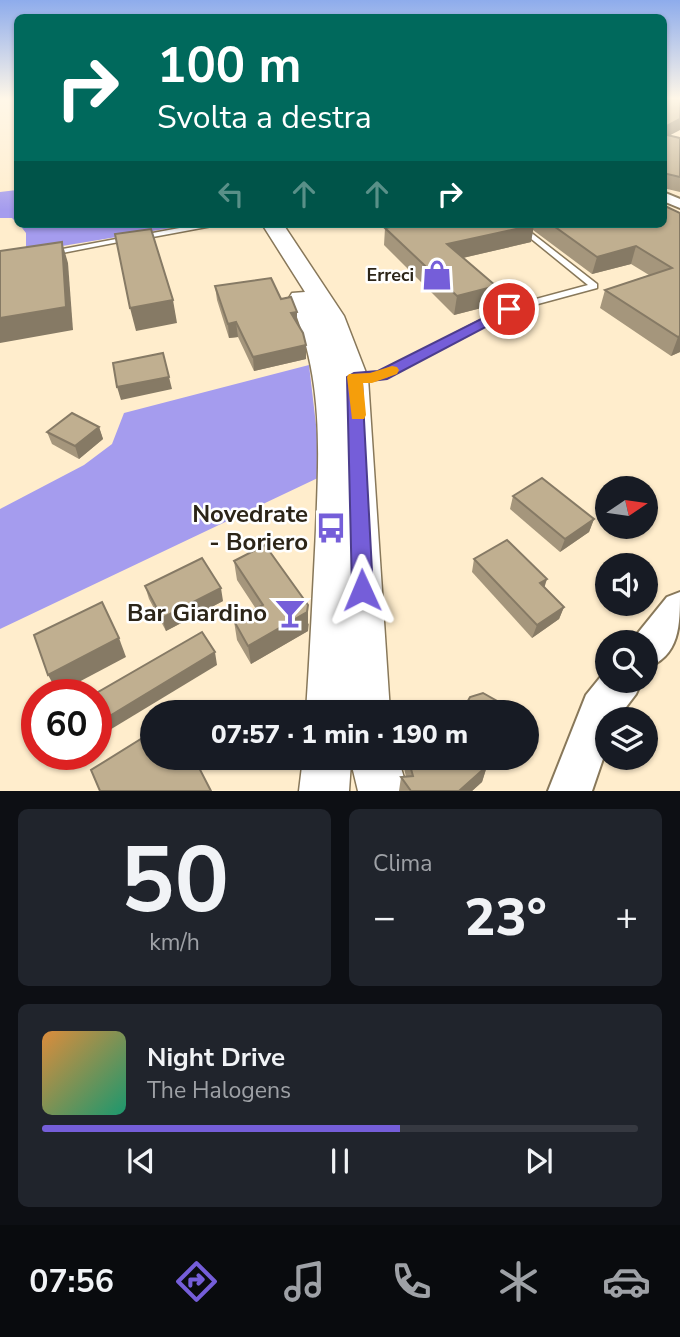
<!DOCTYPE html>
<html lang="it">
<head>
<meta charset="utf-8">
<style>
	:root { --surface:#171b24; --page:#20242c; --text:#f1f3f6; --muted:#9ea1a6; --line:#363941; --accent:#755ed9 }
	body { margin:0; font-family:"Nunito Sans",sans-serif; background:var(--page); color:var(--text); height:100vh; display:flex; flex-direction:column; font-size:26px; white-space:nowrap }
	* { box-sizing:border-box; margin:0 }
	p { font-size:23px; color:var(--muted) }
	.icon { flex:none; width:38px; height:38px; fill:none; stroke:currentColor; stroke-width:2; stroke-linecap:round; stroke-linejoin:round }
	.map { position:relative; height:791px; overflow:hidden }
	.sheet { display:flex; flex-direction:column; gap:18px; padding:18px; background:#0d0f14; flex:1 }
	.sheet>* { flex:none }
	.guide { position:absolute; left:14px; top:14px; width:653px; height:214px; border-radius:10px; box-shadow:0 2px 5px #0004; background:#00695c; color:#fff; overflow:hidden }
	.needle { width:46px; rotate:77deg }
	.tools { position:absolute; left:595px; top:476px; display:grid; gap:14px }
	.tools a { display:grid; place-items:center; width:63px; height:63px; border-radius:50%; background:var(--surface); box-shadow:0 2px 5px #0004; font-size:35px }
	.speed { position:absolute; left:21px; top:679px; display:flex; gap:14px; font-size:35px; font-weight:700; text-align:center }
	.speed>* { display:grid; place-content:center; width:91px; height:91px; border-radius:50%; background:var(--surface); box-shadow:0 2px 5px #0004; line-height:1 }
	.speed .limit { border:10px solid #d22; background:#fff; color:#111 }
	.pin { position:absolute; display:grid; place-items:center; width:60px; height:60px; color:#fff; margin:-30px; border:4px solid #fff; border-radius:50%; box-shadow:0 2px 7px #0007 }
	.me { position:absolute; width:77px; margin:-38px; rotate:359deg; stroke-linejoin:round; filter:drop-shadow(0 0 5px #0008) }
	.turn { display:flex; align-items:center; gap:24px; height:147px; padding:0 28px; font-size:32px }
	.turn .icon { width:91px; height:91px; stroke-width:2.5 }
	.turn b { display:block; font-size:49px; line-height:60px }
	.lanes { display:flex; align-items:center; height:66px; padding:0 28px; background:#0003; justify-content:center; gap:35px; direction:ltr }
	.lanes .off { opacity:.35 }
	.big { font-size:52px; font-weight:800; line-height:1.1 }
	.sheet .tile { flex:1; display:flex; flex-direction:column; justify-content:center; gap:10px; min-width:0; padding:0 24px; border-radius:10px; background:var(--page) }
	.sheet .dial { align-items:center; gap:0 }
	.dial b { font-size:91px; line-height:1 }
	.song { display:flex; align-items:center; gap:21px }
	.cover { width:84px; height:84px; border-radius:10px; background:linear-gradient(135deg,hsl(30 70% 55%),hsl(160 70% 35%)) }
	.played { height:7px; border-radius:4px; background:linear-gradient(90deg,var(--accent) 60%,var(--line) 60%) }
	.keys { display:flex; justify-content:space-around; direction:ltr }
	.heat { display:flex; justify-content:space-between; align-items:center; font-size:38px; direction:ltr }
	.sheet .tiles { flex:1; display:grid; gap:18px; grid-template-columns:1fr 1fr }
	.tile:last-child { grid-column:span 2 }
	.trip { position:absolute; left:140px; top:700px; width:399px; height:70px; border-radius:35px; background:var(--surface); box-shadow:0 2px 5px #0004; font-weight:800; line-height:70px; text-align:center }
	.dock { display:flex; height:112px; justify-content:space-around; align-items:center; background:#090b0e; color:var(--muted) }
	.dock .icon { width:49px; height:49px }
	.dock .current { color:var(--accent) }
	.dock b { font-size:32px; color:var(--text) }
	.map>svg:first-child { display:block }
</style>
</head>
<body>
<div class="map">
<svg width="680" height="791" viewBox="0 0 680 791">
	<rect width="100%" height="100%" fill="#ffedcc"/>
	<g fill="#a59cee">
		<polygon points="17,190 17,223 12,218 0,218 0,192"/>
		<polygon points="19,224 195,224 26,252 26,233"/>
		<polygon points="309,365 322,476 0,629 0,509 84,465 112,444 124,413"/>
	</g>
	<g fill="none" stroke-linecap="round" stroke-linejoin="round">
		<g stroke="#88785a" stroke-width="3">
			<g id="lane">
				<polygon points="201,224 215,224 212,226 142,239 139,237 142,235"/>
				<polygon points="513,224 520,224 597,284 597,288 512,311 385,377 352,380 350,378 352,376 380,372 506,307 588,285"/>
				<polygon points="127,237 129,238 129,240 52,255 48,253 52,251"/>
			</g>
		</g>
		<g stroke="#88785a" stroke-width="4">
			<polygon id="street" points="663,192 680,199 680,208 663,201"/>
		</g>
		<g stroke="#88785a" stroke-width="4">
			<g id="secondary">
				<path d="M 680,592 C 680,625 680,656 646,668 L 646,642 L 631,642 L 633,639 L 667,597 Z"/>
				<polygon points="607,669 607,681 642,681 636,694 617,719 607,719 607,747 592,791 548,791 586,695"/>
			</g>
		</g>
		<g stroke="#88785a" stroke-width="3">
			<g id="primary">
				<path d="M 262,224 L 283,224 L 344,316 L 368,378 L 390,712 L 306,712 C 310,651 313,591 316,530 C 319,448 324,375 289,298 L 292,293 L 305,292 Z"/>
				<polygon points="303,758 398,758 408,791 358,791 351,762 349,791 299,791"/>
			</g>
		</g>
		<use href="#lane" fill="#fff" fill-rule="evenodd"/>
		<use href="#street" fill="#fff" fill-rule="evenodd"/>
		<use href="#secondary" fill="#fff" fill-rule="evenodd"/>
		<use href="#primary" fill="#fff" fill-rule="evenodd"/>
	</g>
	<g fill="#a5967c">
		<polygon points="663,99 670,136 680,138 680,192 663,188"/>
		<polygon points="680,213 680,352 671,356 600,308 605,290 649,275 631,264 592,274 533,230 531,242 463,258 493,305 454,315 384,245 385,228 406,224 663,224"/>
		<polygon points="215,286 281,299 297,312 297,323 306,345 306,359 254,371 238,337 229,338 217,300"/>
		<polygon points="99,427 103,439 79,459 52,444 47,432"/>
		<polygon points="513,496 594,519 589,532 560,552 510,509"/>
		<polygon points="474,559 544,587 564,607 559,619 532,638 472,572"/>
		<polygon points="234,561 309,624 308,631 251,664 237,640 234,621 256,609 237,580"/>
		<polygon points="145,586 223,601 166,631 149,599"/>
		<polygon points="405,758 480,758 487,766 482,782 472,791 399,791 401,777 406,777 404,768"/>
	</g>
	<g fill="#867a65">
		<polygon points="680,119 680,130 663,139 663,128"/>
		<polygon points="534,225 531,242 445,262 447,244"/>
		<polygon points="62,242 68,263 73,330 0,343 0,318"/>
		<polygon points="636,246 631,264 592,274 597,257"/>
		<polygon points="496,286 493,305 454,315 457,296"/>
		<polygon points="173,300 177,323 136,331 130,308"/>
		<polygon points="297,312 297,326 291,313"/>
		<polygon points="236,322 238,337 229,338 228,324"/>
		<polygon points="680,336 680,352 671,356 678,337"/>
		<polygon points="306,345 306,359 254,371 253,357"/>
		<polygon points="169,377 172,389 121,400 117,387"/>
		<polygon points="99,427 103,439 79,459 75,446"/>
		<polygon points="594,519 589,532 560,552 565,539"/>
		<polygon points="547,579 543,592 540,583"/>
		<polygon points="221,588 223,601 166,631 162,618"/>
		<polygon points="308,605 308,631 251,664 248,646"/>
		<polygon points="564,607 559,619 532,638 537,625"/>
		<polygon points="119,638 126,657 58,693 48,675"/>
		<polygon points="215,652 217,665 108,731 103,720"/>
		<polygon points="487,766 482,782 472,791 459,791"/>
	</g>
	<g fill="#c0af90" stroke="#867a65" stroke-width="2">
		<polygon points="663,99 680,100 680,119 663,128"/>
		<polygon points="663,134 680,138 680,177 663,173"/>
		<polygon points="663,205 680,213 680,336 678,337 605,290 672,268 636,246 597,257 551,224 663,224"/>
		<polygon points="406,224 533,224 534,225 447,244 496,286 457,296 385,228"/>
		<polygon points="151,229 173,300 130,308 115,234"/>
		<polygon points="62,242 66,307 0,318 0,251"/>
		<polygon points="271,278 281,299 291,297 297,312 291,313 303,333 306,345 253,357 236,322 228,324 215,286"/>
		<polygon points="163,353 169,377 117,387 113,363"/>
		<polygon points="72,413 99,427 75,446 47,432"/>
		<polygon points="542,478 594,519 565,539 513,496"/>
		<polygon points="507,540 547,579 540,583 564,607 537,625 474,559"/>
		<polygon points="265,545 308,605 307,612 248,646 234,621 263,605 234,561"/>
		<polygon points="202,558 221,588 162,618 145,586"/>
		<polygon points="102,602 119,638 48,675 34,635"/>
		<polygon points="202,632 215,652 103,720 96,705 96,695 93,695"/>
		<polygon points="483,693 497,701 501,712 466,712 464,708 470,697"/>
		<polygon points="152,732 152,758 194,758 211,791 100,791 91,770"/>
		<polygon points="408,758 480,758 487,766 459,791 411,791 401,777 413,776"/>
	</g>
	<linearGradient id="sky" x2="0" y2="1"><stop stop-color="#8eacec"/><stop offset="0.47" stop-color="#fff7e8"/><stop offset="1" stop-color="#fff7e8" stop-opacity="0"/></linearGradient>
	<rect width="680" height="210" fill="url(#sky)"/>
	<polygon fill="#755ed9" stroke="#4c3d8d" stroke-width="2" points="509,305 514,306 514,312 387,379 362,382 373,590 370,597 362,600 355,597 352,590 347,377 354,373 378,371"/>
	<polygon fill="#f59e0b" points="392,366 397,367 399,370 397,374 372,383 363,383 366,415 364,419 352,419 347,377 349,374 370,373"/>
	<defs>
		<g id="shop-bare" transform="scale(2.415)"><path d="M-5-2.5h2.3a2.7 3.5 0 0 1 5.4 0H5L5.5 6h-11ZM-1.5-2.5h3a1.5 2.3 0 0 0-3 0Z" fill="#755ed9" stroke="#fff" stroke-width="2.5" paint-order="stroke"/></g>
		<g id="bus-bare" transform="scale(2.415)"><path d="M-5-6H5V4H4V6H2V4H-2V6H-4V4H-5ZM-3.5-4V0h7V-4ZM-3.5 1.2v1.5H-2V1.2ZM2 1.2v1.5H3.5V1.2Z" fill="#755ed9" stroke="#fff" stroke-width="2.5" paint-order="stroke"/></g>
		<g id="bar-bare" transform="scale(2.415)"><path d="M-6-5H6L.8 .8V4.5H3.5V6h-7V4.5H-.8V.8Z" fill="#755ed9" stroke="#fff" stroke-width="2.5" paint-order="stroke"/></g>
	</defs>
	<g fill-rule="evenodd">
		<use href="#shop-bare" x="437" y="275"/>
		<use href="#bus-bare" x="331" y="528"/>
		<use href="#bar-bare" x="290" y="613"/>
	</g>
	<g text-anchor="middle" stroke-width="5" stroke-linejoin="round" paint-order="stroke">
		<g font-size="18" font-weight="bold" fill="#2c2518" stroke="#fff" text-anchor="end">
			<text x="414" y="281">Erreci</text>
		</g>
		<g font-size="24" font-weight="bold" fill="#2c2518" stroke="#fff" text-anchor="end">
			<text x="308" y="522">Novedrate<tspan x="308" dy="28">- Boriero</tspan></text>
			<text x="267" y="621">Bar Giardino</text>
		</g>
	</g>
</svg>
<div class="tools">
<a><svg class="needle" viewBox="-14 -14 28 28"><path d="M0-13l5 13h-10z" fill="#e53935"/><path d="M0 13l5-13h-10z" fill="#9ea1a6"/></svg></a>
<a><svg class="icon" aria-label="sound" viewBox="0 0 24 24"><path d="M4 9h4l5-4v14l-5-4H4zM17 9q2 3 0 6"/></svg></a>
<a><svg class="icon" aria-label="search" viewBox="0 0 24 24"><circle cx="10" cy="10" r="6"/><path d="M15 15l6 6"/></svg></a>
<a><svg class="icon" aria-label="layers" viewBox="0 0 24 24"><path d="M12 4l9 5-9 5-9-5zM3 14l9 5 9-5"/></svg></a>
</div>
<div class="speed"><div class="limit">60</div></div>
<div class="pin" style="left:509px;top:309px;background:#d93025"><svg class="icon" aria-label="arrive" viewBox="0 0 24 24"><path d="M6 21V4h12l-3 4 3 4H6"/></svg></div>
<svg class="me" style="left:362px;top:590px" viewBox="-20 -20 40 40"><path d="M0-17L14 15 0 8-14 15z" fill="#755ed9" stroke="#fff" stroke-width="4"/></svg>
<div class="trip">07:57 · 1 min · 190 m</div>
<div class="guide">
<div class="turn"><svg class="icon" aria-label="right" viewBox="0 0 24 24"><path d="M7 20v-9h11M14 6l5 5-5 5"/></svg><div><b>100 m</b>Svolta a destra</div></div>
<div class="lanes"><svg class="icon off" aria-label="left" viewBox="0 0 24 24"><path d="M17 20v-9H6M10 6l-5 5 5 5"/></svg><svg class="icon off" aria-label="ahead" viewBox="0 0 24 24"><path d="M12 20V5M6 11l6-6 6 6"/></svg><svg class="icon off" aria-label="ahead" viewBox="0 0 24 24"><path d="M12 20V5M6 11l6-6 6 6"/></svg><svg class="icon" aria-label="right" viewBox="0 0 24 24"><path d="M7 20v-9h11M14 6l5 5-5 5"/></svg></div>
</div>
</div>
<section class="sheet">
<div class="tiles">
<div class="tile dial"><b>50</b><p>km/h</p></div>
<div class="tile"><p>Clima</p>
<div class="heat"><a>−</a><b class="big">23°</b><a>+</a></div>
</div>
<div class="tile">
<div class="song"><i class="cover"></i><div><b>Night Drive</b><p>The Halogens</p></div></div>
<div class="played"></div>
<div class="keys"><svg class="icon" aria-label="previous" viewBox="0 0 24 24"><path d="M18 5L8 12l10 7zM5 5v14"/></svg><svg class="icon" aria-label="pause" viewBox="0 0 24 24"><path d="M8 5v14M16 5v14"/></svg><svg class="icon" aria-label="next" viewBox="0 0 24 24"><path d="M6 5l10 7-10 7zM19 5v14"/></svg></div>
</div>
</div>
</section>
<nav class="dock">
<b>07:56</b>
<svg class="icon current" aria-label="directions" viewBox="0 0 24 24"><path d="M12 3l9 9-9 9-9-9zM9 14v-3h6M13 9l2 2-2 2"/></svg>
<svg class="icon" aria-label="music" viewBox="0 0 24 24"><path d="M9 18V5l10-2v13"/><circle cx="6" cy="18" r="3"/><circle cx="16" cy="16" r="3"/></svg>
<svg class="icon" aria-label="phone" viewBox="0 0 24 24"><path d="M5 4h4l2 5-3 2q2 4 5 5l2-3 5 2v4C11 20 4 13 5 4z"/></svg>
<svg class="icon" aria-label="climate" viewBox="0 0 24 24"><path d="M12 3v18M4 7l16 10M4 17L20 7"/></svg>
<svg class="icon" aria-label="car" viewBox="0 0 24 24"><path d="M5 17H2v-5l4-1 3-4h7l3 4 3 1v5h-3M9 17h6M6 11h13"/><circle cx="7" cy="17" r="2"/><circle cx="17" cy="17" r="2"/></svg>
</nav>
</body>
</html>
